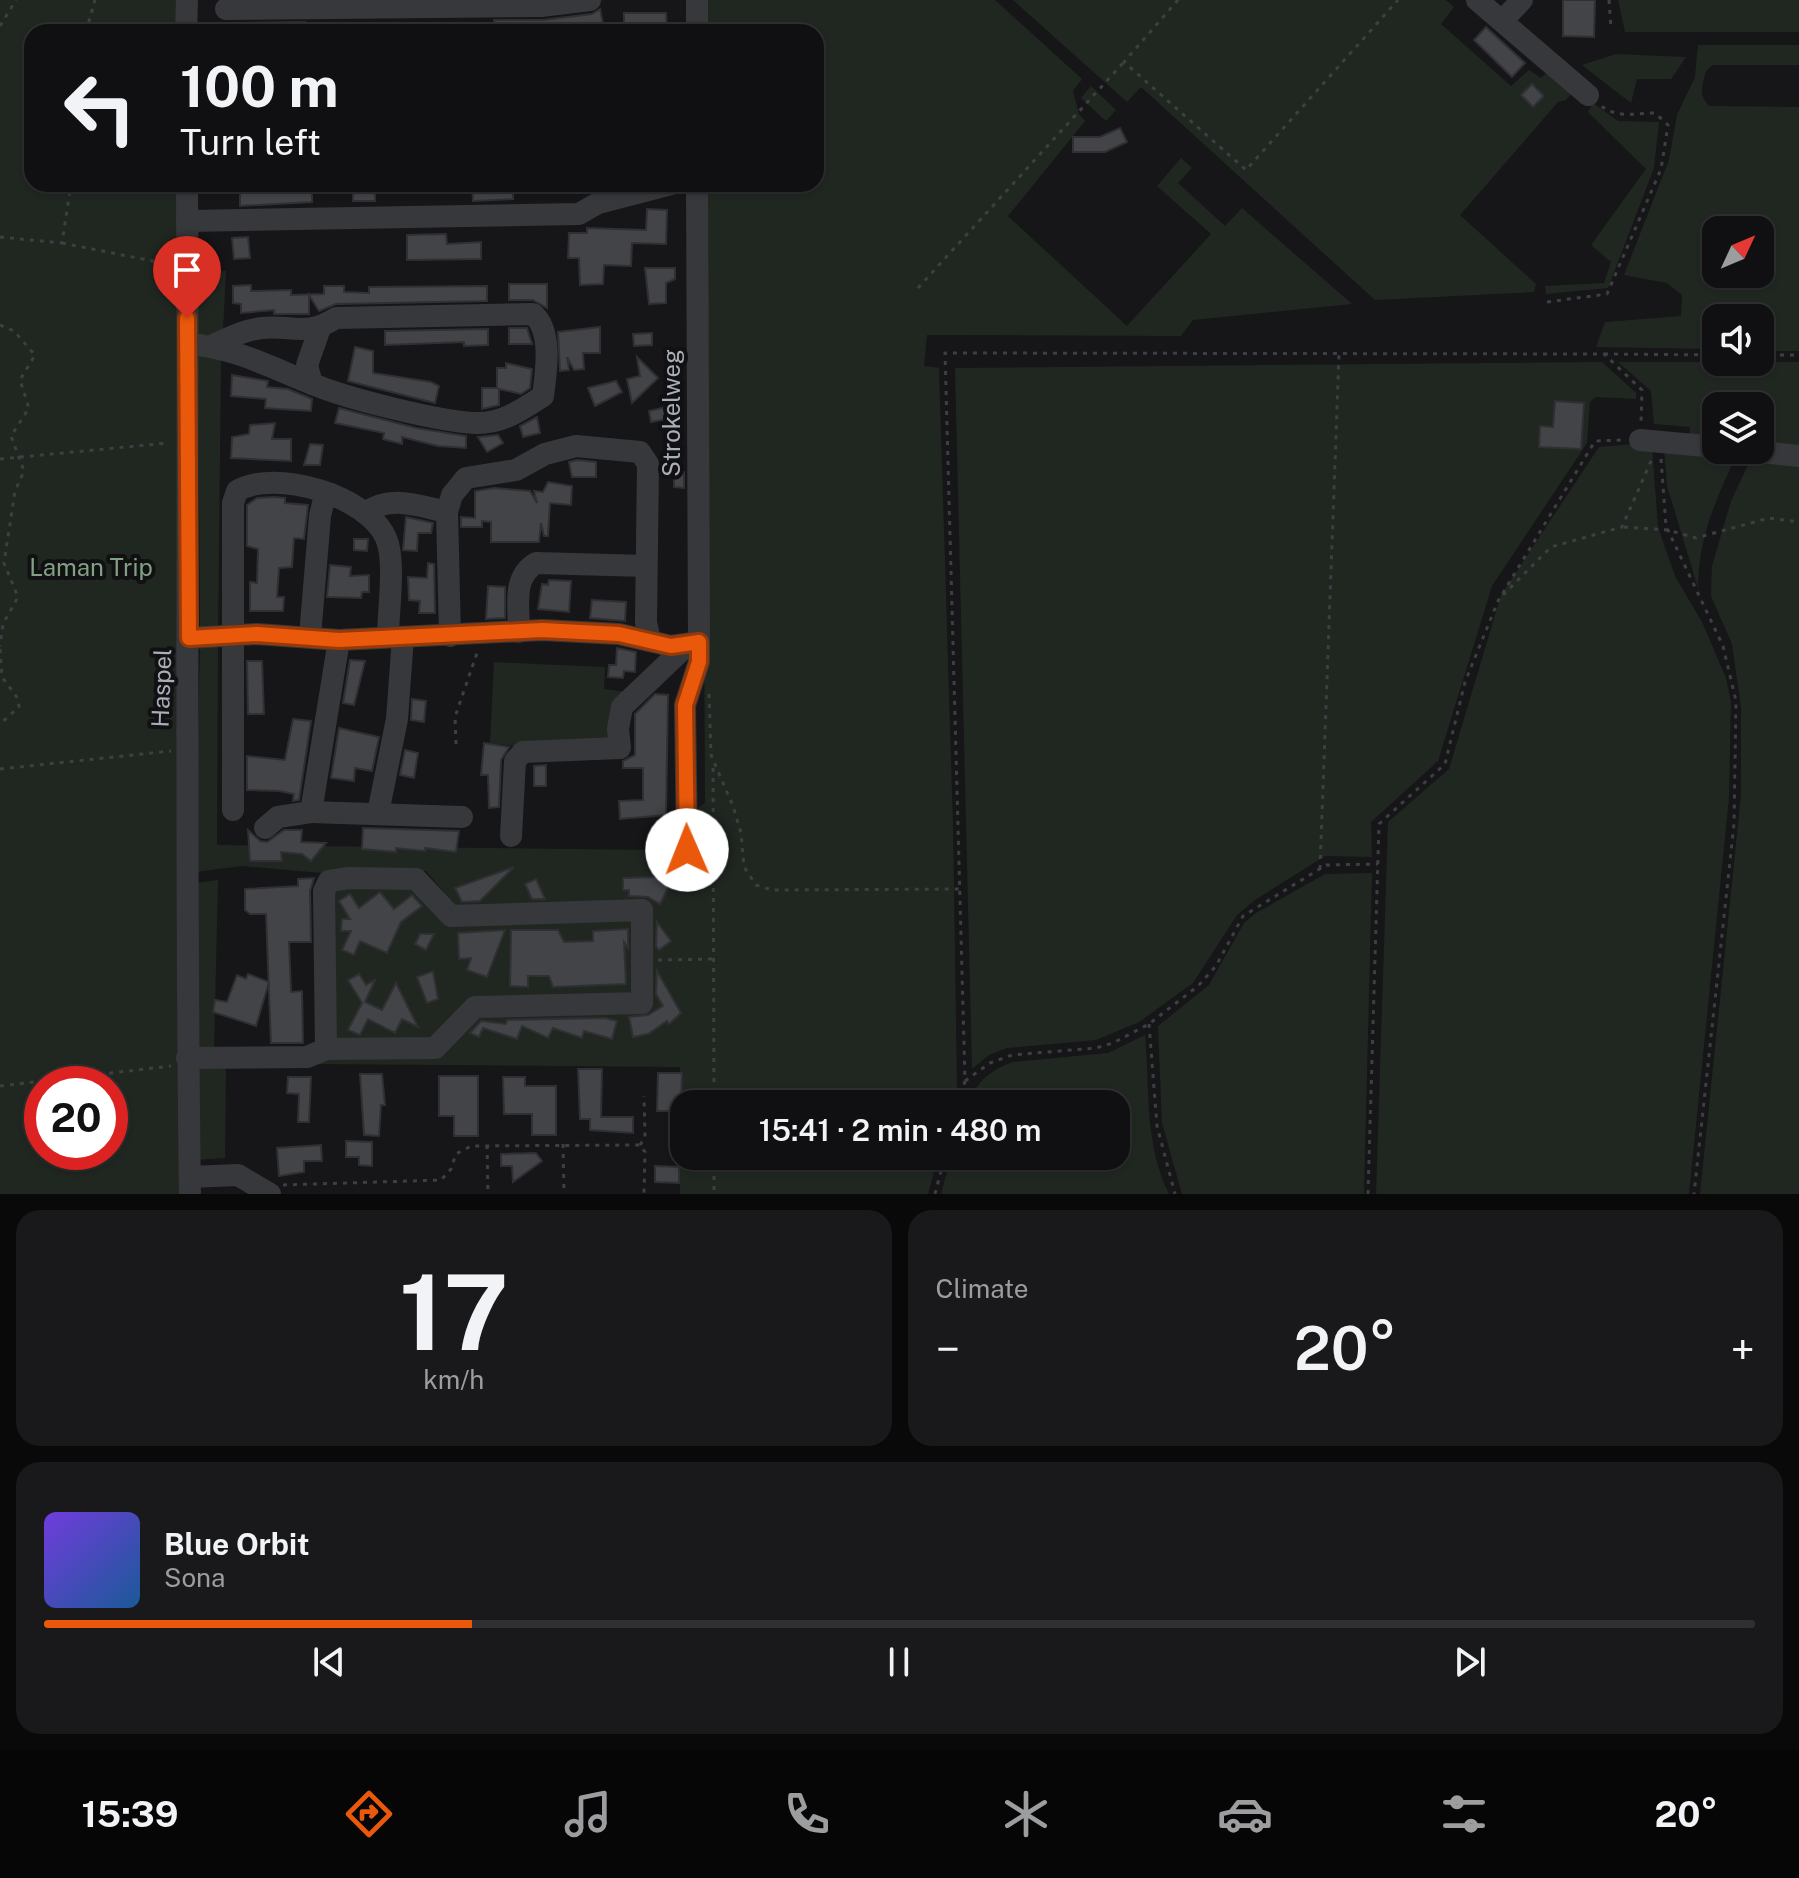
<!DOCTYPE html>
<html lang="en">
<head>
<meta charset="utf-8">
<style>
	:root { --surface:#101012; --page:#19191b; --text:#f1f3f6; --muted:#9c9d9f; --line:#303032; --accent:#ea580c }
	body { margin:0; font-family:"Public Sans",sans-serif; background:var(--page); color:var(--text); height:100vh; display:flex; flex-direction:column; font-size:30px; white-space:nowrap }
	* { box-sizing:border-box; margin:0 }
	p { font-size:26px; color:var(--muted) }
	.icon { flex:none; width:44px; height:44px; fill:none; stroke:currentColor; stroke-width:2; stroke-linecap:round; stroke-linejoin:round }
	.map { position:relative; height:1194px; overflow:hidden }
	.details { display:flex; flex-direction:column; gap:16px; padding:16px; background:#09090a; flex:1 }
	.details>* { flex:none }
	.hud { position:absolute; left:24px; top:24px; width:800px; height:168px; border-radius:24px; box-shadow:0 2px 6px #0004,0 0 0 2px var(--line); background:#101012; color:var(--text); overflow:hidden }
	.needle { width:52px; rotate:46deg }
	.tools { position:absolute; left:1702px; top:216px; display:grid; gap:16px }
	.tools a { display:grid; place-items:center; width:72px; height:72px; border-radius:16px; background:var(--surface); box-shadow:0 2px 6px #0004,0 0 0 2px var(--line); font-size:40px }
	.speed { position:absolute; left:24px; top:1066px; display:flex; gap:16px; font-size:40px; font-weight:700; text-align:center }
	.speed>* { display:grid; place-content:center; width:104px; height:104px; border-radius:50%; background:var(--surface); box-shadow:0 2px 6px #0004,0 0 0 2px var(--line); line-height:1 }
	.speed .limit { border:12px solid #d22; background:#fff; color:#111 }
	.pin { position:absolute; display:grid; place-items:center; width:68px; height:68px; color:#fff; margin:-82px -34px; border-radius:50% 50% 50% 0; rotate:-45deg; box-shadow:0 0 8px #0007 }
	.pin .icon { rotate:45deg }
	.me { position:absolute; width:88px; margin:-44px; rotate:359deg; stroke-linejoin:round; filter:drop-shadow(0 0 6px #0008) }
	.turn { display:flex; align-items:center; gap:28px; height:168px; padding:0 24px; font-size:36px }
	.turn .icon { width:104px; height:104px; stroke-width:2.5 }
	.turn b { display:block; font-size:56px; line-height:68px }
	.big { font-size:60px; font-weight:600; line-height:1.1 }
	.details .widget { flex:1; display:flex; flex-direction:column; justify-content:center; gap:12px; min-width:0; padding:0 28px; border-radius:24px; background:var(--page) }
	.details .dial { align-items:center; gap:0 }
	.dial b { font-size:104px; line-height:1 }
	.song { display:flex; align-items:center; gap:24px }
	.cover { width:96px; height:96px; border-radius:12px; background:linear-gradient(135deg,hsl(260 70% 55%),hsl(210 70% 35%)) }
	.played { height:8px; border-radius:4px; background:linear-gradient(90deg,var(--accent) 25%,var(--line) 25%) }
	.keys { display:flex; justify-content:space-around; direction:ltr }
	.heat { display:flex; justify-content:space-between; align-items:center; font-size:44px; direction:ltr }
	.details .tiles { flex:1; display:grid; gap:16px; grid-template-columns:1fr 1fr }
	.widget:last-child { grid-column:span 2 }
	.trip { position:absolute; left:670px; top:1090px; width:460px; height:80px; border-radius:24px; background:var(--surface); box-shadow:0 2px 6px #0004,0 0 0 2px var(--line); font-weight:600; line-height:80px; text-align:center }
	.tabs { display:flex; height:128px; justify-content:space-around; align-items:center; background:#060607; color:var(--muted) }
	.tabs .icon { width:56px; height:56px }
	.tabs .current { color:var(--accent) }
	.tabs b { font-size:36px; color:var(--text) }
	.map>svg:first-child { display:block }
</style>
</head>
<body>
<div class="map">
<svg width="1799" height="1194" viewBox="0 0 1799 1194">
	<rect width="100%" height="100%" fill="#161618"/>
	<g fill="#202721" fill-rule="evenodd">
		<path d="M 0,0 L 182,0 L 182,32 L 32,32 L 32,184 L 183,184 L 184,1194 L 0,1194 ZM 42,1084 L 110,1084 L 110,1152 L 42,1152 Z"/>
		<polygon points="706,0 995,0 1082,79 1073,91 1079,114 1085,121 1008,216 1127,326 1211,234 1157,186 1181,158 1192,168 1178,183 1225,226 1242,208 1352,304 1193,320 1181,336 927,335 924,366 939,368 953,825 957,1091 952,1104 684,1104 684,1156 938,1156 928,1194 680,1194 680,1067 312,1064 325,1057 437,1053 477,1016 648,1010 649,905 455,905 426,871 322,873 242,866 195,872 200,647 218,647 217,845 654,850 659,834 705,803 702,184 816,184 816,32 705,32"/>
		<polygon points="1013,0 1446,0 1454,7 1441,24 1511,86 1529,70 1541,78 1553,67 1576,88 1566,100 1558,102 1460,215 1536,284 1534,292 1375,300 1141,87 1127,102"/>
		<polygon points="1618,0 1799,0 1799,32 1625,32"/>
		<path d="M 1698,45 L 1799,45 L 1799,65 L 1713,65 L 1706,71 C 1702,85 1698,97 1710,106 L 1799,107 L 1799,351 L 1760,351 L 1760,318 L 1716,318 L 1716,349 L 1596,347 L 1605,322 L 1681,316 L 1682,295 L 1667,283 L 1624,275 L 1669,160 L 1677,115 L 1695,77 ZM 1716,230 L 1760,230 L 1760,274 L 1716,274 Z"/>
		<polygon points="1616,54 1686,57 1671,79 1637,79 1631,103 1582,65"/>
		<polygon points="1091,86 1116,110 1106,121 1081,98"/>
		<polygon points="1593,103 1618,121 1659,122 1654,168 1608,288 1546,294 1545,286 1604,283 1611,262 1591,245 1646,169 1588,112"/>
		<polygon points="198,271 226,271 223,331 198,338"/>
		<polygon points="198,351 221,359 218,634 200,634"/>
		<polygon points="1602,362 1636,393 1636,399 1595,397 1590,402 1587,443 1492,586 1438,761 1371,822 1372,857 1325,856 1255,900 1237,915 1193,983 1139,1022 1096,1040 1007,1048 989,1055 972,1069 955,368"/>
		<polygon points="1618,362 1799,362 1799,450 1760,447 1760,406 1716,406 1716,444 1689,442 1690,427 1654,424 1651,391"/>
		<polygon points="1635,444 1652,447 1658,527 1675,576 1702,622 1726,678 1731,702 1729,797 1689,1194 1376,1194 1388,822 1449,769 1501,595 1599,447"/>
		<path d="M 1664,448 L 1736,457 C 1715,500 1698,540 1698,588 L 1667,486 Z"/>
		<polygon points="1751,459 1799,465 1799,1194 1700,1194 1741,795 1741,707 1732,644 1711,596 1712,566 1731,501"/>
		<polygon points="494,662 605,667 604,689 627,692 610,742 522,747 490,743"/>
		<polygon points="1372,873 1364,1194 1182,1194 1162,1123 1158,1026 1209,985 1244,923 1256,913 1325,874"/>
		<polygon points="218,880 214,1049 193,1049 195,883"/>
		<polygon points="419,884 450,919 638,917 636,997 474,1002 434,1038 336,1044 332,885"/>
		<path d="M 1145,1035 C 1150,1090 1144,1143 1169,1194 L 941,1194 L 951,1156 L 1116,1156 L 1116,1104 L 968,1104 C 977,1081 990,1070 1013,1062 L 1108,1053 Z"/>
		<polygon points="193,1060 226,1061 225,1158 195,1160"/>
	</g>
	<g fill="#434448" stroke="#303034" stroke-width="2">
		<polygon points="1563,0 1595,0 1594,37 1563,36"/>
		<polygon points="600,9 604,29 494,32 494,20 543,20 592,14"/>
		<polygon points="624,13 666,13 667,32 624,32"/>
		<polygon points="305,22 305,32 232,32 232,23"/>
		<polygon points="1486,27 1525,63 1512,77 1474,40"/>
		<polygon points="1532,84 1544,96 1533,107 1521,95"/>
		<polygon points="1120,128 1127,142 1105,152 1073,152 1073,137 1100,137"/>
		<polygon points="240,184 312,184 312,202 240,206"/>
		<rect x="353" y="184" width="22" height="17"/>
		<polygon points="472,184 513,184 513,199 473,201"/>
		<polygon points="647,209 667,210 666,244 632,243 631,266 604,265 603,284 580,285 579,258 568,258 569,233 587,233 587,228 646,230"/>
		<polygon points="446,234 447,244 481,242 481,259 407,260 407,235"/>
		<polygon points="248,237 250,258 234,259 232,238"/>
		<polygon points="645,268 675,268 675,279 666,283 666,303 649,304"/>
		<polygon points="509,284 547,284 547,308 533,300 509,300"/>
		<polygon points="251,285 251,291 291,290 291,295 324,294 324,286 344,286 344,292 369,293 369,287 487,286 487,301 336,304 319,311 309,295 309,314 274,314 274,310 241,313 241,304 233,303 233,286"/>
		<polygon points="600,327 600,353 583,353 584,369 574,370 567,357 569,370 560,371 558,332"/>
		<polygon points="509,328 527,328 532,344 509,344"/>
		<polygon points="488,329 488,345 464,346 464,342 385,345 385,331"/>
		<polygon points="652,333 652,345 634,346 633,334"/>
		<polygon points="355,347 373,351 373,373 431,382 439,386 435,403 348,381"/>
		<polygon points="637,357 658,378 632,403 627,379 640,376"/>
		<polygon points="506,363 532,369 530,388 521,394 499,389 499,405 482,409 482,388 497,388 497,368 506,368"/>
		<polygon points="232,375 268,381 267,387 288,389 312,399 311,411 265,408 266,399 231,396"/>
		<polygon points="616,381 622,392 595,406 588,388"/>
		<polygon points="1555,401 1584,403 1581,449 1539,447 1540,426 1553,427"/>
		<polygon points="671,406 673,418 651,422 649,411"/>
		<polygon points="339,408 416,428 466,436 466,448 438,446 402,437 402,444 383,439 384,433 335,423"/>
		<polygon points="537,417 540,433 523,437 520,426"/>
		<polygon points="275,423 272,439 291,439 291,461 231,458 232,437 249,434 250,425"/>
		<polygon points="498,435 503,443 487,452 478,437"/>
		<polygon points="310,444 323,445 320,465 304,465"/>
		<polygon points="577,460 596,462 596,477 572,477 569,462"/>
		<polygon points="674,472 684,472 684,488 674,487"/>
		<polygon points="548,482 572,486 571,505 550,503 548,536 544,536 541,523 539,542 491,542 491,522 482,521 482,527 461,527 461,517 475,518 475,491 494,488 530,491 537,503 534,491 543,492"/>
		<polygon points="274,497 285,498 285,503 308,505 304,539 294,538 292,567 279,568 277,597 284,597 283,611 250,611 250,582 257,583 258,549 247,546 247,505 257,498"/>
		<polygon points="406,517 433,523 431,533 418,533 417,551 403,550"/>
		<polygon points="354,539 368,539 367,551 354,550"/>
		<polygon points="428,563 434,564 435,613 419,613 420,601 409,600 408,577 427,578"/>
		<polygon points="330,565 351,567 350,576 369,575 369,592 362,592 361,598 327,597"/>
		<polygon points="549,580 571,581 569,612 538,609 542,584 548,585"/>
		<polygon points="488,586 505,587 505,618 486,619"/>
		<polygon points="592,600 626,602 625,621 590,618"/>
		<polygon points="617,648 636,652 635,672 624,671 623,678 608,677 609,665 616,665"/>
		<polygon points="350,660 365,661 354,705 343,703"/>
		<polygon points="247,661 262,661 264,714 248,714"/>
		<polygon points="655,694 668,695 666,815 620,819 619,801 643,800 643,768 623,768 623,761 635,755 635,714"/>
		<polygon points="412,699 426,701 424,722 411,720"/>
		<polygon points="293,719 311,721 299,800 293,801 294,794 279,791 247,790 247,756 285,760"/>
		<polygon points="339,728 379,737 372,771 355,768 354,781 331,778"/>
		<polygon points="484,743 509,747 501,760 499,807 489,808 488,775 481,775"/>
		<polygon points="405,750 418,753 414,778 400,775"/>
		<polygon points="546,765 546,786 534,786 534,766"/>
		<polygon points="363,828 459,831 456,852 425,848 425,851 396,848 396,852 362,849"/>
		<polygon points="248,830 260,841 267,842 284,830 302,830 301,842 326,843 311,861 302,854 281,852 282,861 250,861"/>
		<polygon points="514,867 480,901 462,902 455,888"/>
		<polygon points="656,873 672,880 660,904 648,897 629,896 629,890 623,890 623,878 654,877"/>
		<polygon points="314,878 310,891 311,942 289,942 291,992 302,991 303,1043 271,1043 266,914 250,914 245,910 245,889 298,886 298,879"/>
		<polygon points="536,879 545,899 532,899 525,884"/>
		<polygon points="380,892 394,909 412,895 422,906 401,922 387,953 360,941 354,955 342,950 351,931 341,931 342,919 350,919 339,901 350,894 359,908"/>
		<polygon points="657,922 671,941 659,950 656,946"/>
		<polygon points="628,929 628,948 624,942 626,984 553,987 549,976 528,976 528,987 510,986 511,930 558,930 564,942 593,941 593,931"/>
		<polygon points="505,930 487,977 467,970 471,958 459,959 458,933"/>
		<polygon points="420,934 434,934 426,950 415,944"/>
		<polygon points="433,971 438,999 427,1003 417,977"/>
		<polygon points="657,971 681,1013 669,1024 667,1021 648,1034 633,1037 629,1017 648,1015 663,1006 656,994"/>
		<polygon points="248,974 269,982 256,1026 213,1012 215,1000 227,1002 237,975 246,979"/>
		<polygon points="359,974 366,985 375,980 365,1002 382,1010 396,983 418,1027 402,1019 395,1033 368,1019 360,1035 348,1030 362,1003 348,980"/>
		<polygon points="605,1018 617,1021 612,1039 584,1031 582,1038 553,1028 548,1038 522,1026 517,1039 483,1028 479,1037 470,1033 481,1021 506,1024 507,1020"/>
		<polygon points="578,1069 602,1069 601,1117 633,1117 633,1133 590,1130 590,1119 580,1119"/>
		<polygon points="658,1073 682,1073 681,1111 657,1111"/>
		<polygon points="360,1074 382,1074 385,1105 381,1105 379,1136 364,1135"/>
		<polygon points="439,1076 478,1076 478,1136 454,1136 454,1116 439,1116"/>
		<polygon points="288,1077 311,1077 309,1122 298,1122 299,1094 287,1093"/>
		<polygon points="503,1077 525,1077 525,1086 556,1086 556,1135 532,1135 532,1114 504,1114"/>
		<polygon points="346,1141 372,1142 372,1166 359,1165 359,1157 346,1157"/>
		<polygon points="321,1145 322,1161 304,1161 304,1172 279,1176 277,1148"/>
		<polygon points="536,1153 542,1161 513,1182 512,1166 501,1166 501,1154"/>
		<polygon points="655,1166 679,1167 679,1183 655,1182"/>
	</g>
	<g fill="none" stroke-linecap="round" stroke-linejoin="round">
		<g stroke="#3d3f43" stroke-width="3" stroke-dasharray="4 6" stroke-linecap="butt">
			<polyline points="1178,0 1124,62 1246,170 1398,0"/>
			<polyline points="1609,0 1611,28"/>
			<polyline points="0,26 16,0"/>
			<polyline points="86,32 95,0"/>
			<polyline points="0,237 62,243 71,184"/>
			<polyline points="62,243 168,264"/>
			<polyline points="918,288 1124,62"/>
			<path d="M 1547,302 L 1607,294 L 1661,169 L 1668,125 L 1655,113 C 1635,113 1617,119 1600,105"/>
			<polyline points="0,325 14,331 35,355 20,380 29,408 11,436 24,471 15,491 4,563 18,597 3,624 0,646"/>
			<polyline points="1604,354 1716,355"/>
			<polyline points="1760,355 1799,355"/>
			<polyline points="0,459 168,443"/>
			<polyline points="1661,459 1666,526 1723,646 1736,701 1734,824 1694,1194"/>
			<polyline points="1624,527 1668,530 1696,538 1769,518 1799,522"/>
			<polyline points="1503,595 1551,547 1622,527 1652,459"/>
			<polyline points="0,649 2,677 18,699 19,707 0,724"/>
			<polyline points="709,694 711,755 733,806 741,833 744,867 756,885 772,890 960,889"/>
			<polyline points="456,744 455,717 478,650"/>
			<polyline points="713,768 714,1104"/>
			<polyline points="0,769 171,751"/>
			<polyline points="1320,869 1339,354"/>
			<polyline points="658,960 713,959"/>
			<polyline points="1149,1024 1157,1126 1175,1194"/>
			<polyline points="965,1081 990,1063 1012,1055 1096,1048 1113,1043 1149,1024 1198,986 1216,966 1243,916 1326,865 1378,864"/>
			<polyline points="0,1086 171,1066"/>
			<polyline points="959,1104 965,1081 945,353 1604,354 1642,390 1641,423"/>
			<polyline points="563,1144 564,1194"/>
			<polyline points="487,1145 488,1194"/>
			<polyline points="640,1145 645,1137 644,1096"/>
			<polyline points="714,1156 714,1194"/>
			<polyline points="283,1185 441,1180 451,1169 456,1154 471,1146 640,1145 645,1152 644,1194"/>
			<polyline points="935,1194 945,1156"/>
			<polyline points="1368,1194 1379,824 1445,764 1465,682 1498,601 1595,441 1622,440"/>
		</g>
		<g stroke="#37383c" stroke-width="22">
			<polyline points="697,0 697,32"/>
			<polyline points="1477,0 1588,95"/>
			<polyline points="226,9 541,6 590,0"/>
			<polyline points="1502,21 1522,0"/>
			<polyline points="186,32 187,0"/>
			<path d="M 187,184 C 189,521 185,857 190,1194"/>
			<polyline points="187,221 579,214 598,203 671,184"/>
			<path d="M 188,344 C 234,347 272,368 315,385 C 349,399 441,422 476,423 C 502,424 523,409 543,396 C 546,373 553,331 533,314 L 336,318 C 306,337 293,325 262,328 C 244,330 229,338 213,345"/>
			<polyline points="312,384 307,365 320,328"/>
			<polyline points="1640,440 1716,447"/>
			<polyline points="1740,450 1799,456"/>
			<polyline points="447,512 452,495 466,478 516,470 545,454 576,446 640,452 648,464 646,622 650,641"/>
			<path d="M 365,513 C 391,494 418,506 447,512 L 450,636"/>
			<path d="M 519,632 C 519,607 512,577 536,563 L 646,566"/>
			<polyline points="310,636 320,516 323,503 331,494"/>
			<polyline points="189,638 257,634 339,640 542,630 619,634 671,646 699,642"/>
			<path d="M 233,810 L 233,503 L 237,491 C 275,468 368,496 386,538 C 396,560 388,612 388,637"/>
			<polyline points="311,812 462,817"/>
			<polyline points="378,813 397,719 403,637"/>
			<polyline points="265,828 278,817 311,812 339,640"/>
			<polyline points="511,836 515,761 523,752 620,748 618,729 622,707 686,646"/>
			<polyline points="687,850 685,705 699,662 699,642 697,184"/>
			<polyline points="187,1058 307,1057 326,1049 435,1048 475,1007 642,1003 642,910 451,916 416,879 349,878 329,881 324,891 326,1049"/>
			<polyline points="190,1177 238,1175 270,1194"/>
		</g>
	</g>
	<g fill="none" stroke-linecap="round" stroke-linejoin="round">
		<g stroke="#983908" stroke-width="20">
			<polyline id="route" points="187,318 189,638 257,634 339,640 542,630 619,634 671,646 699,642 699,662 685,705 687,850"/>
		</g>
		<use href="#route" stroke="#ea580c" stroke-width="14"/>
	</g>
	<g text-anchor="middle" stroke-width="8" stroke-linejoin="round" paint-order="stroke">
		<g font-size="24" fill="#a9aeb7" stroke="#111113">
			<text transform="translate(672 413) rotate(-90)" y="8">Strokelweg</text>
			<text transform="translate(162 688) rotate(-88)" y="8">Haspel</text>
		</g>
		<g font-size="24" fill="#82a082" stroke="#111113">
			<text x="91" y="576">Laman Trip</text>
		</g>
	</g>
</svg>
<div class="tools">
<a><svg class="needle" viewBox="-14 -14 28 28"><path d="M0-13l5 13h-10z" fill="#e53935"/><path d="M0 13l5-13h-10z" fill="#9c9d9f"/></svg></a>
<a><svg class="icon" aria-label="sound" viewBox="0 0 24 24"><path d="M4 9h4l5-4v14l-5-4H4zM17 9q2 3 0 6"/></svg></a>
<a><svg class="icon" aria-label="layers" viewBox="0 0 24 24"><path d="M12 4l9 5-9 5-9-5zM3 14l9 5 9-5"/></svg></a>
</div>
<div class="speed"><div class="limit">20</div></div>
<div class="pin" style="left:187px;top:318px;background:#d93025"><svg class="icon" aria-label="arrive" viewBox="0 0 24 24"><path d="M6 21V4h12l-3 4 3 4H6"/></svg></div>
<svg class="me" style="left:687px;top:850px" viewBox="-20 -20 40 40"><circle r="19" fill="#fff"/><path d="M0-13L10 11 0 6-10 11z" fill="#ea580c"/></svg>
<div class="trip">15:41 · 2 min · 480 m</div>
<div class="hud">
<div class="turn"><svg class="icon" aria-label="left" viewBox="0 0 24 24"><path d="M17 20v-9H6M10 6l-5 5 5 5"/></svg><div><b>100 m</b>Turn left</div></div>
</div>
</div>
<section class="details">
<div class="tiles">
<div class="widget dial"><b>17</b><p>km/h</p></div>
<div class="widget"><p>Climate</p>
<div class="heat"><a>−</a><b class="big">20°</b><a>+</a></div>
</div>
<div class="widget">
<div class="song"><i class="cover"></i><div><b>Blue Orbit</b><p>Sona</p></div></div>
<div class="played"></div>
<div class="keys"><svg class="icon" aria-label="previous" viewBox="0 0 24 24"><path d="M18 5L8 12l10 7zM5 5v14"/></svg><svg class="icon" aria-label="pause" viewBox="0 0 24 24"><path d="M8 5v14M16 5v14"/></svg><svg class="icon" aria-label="next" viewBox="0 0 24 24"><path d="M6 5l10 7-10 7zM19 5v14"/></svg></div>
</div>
</div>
</section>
<nav class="tabs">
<b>15:39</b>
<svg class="icon current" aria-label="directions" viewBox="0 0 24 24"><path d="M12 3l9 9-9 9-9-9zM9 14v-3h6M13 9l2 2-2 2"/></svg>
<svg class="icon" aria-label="music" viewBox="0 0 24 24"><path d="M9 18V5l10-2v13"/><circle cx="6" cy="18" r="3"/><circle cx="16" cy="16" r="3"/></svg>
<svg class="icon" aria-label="phone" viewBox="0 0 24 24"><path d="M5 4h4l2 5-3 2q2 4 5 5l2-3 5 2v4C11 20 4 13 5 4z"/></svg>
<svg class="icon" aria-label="climate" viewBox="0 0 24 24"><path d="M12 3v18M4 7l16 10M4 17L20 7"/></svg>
<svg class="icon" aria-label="car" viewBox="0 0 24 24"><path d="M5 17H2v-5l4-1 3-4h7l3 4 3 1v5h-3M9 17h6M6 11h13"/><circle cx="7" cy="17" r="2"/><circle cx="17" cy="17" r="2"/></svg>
<svg class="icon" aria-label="filters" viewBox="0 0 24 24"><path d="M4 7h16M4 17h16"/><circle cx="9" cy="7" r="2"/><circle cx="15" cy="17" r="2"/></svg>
<b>20°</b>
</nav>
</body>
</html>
